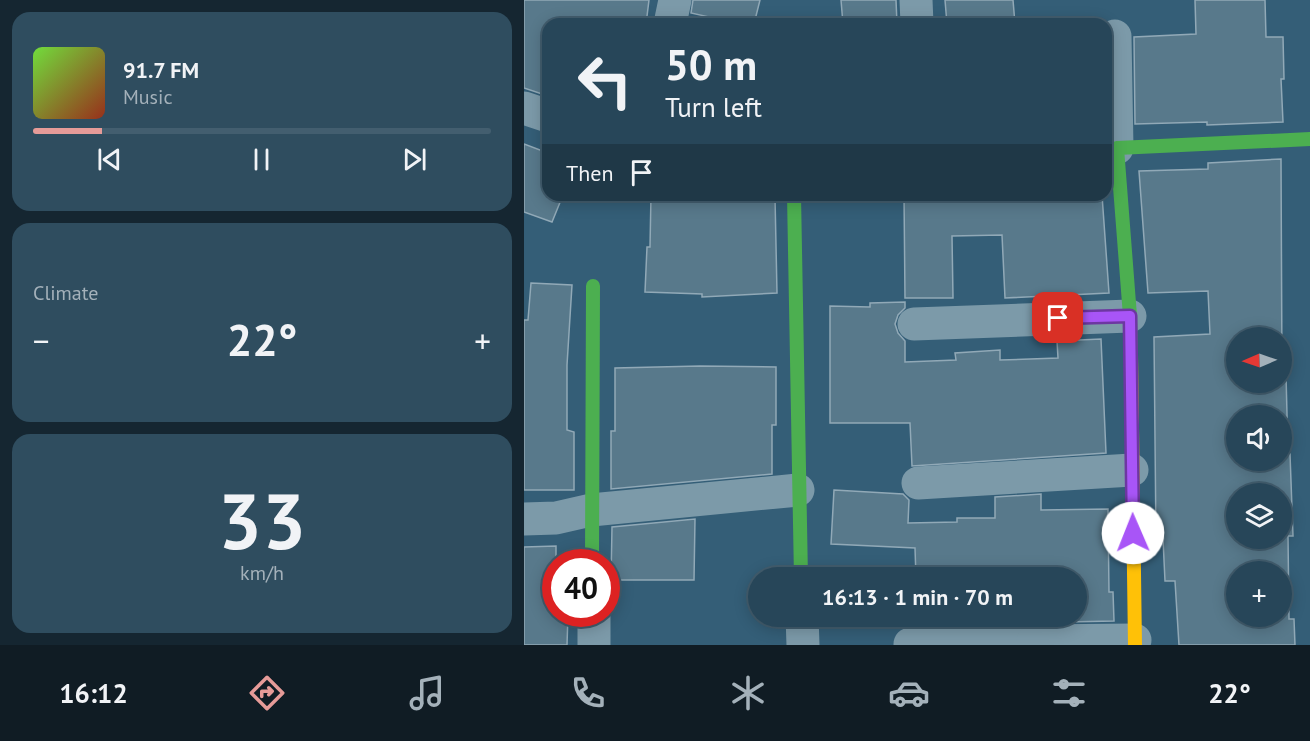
<!DOCTYPE html>
<html lang="en">
<head>
<meta charset="utf-8">
<style>
	:root { --surface:#274659; --page:#2f4d5f; --text:#f1f3f6; --muted:#a4b1ba; --line:#435e6f; --accent:#e69b98 }
	body { margin:0; font-family:"PT Sans",sans-serif; background:var(--page); color:var(--text); height:100vh; display:flex; flex-direction:column; font-size:22px; white-space:nowrap }
	* { box-sizing:border-box; margin:0 }
	p { font-size:20px; color:var(--muted) }
	.icon { flex:none; width:33px; height:33px; fill:none; stroke:currentColor; stroke-width:2; stroke-linecap:round; stroke-linejoin:round }
	.map { position:relative; flex:1; overflow:hidden }
	.sheet { display:flex; flex-direction:column; gap:12px; padding:12px; background:#152631; width:524px }
	.sheet>* { flex:none }
	.guide { position:absolute; left:18px; top:18px; width:570px; height:183px; border-radius:18px; box-shadow:0 3px 15px #0003,0 0 0 2px var(--line); background:#274659; color:var(--text); overflow:hidden }
	.needle { width:39px; rotate:268deg }
	.fabs { position:absolute; left:702px; top:327px; display:grid; gap:12px }
	.fabs a { display:grid; place-items:center; width:66px; height:66px; border-radius:50%; background:var(--surface); box-shadow:0 3px 15px #0003,0 0 0 2px var(--line); font-size:30px }
	.speed { position:absolute; left:18px; top:549px; display:flex; gap:12px; font-size:30px; font-weight:700; text-align:center }
	.speed>* { display:grid; place-content:center; width:78px; height:78px; border-radius:50%; background:var(--surface); box-shadow:0 3px 15px #0003,0 0 0 2px var(--line); line-height:1 }
	.speed .limit { border:9px solid #d22; background:#fff; color:#111 }
	.pin { position:absolute; display:grid; place-items:center; width:51px; height:51px; color:#fff; margin:-26px; border-radius:12px; box-shadow:0 3px 9px #0006 }
	.me { position:absolute; width:66px; margin:-33px; rotate:359deg; stroke-linejoin:round; filter:drop-shadow(0 0 4px #0008) }
	.turn { display:flex; align-items:center; gap:21px; height:126px; padding:0 24px; font-size:27px }
	.turn .icon { width:78px; height:78px; stroke-width:2.5 }
	.turn b { display:block; font-size:42px; line-height:51px }
	.then { display:flex; align-items:center; height:57px; padding:0 24px; background:#0003; gap:12px; font-size:22px }
	.big { font-size:45px; font-weight:600; line-height:1.1 }
	.sheet .card { flex:1; display:flex; flex-direction:column; justify-content:center; gap:9px; min-width:0; padding:0 21px; border-radius:18px; background:var(--page) }
	.sheet .dial { align-items:center; gap:0 }
	.dial b { font-size:78px; line-height:1 }
	.song { display:flex; align-items:center; gap:18px }
	.cover { width:72px; height:72px; border-radius:9px; background:linear-gradient(135deg,hsl(100 70% 55%),hsl(10 70% 35%)) }
	.played { height:6px; border-radius:3px; background:linear-gradient(90deg,var(--accent) 15%,var(--line) 15%) }
	.keys { display:flex; justify-content:space-around; direction:ltr }
	.heat { display:flex; justify-content:space-between; align-items:center; font-size:33px; direction:ltr }
	.trip { position:absolute; left:224px; top:567px; width:339px; height:60px; border-radius:30px; background:var(--surface); box-shadow:0 3px 15px #0003,0 0 0 2px var(--line); font-weight:600; line-height:60px; text-align:center }
	.dock { display:flex; height:96px; justify-content:space-around; align-items:center; background:#101c24; color:var(--muted) }
	.dock .icon { width:42px; height:42px }
	.dock .on { color:var(--accent) }
	.dock b { font-size:27px; color:var(--text) }
	main { display:flex; flex:1; min-height:0 }
	.map>svg:first-child { display:block }
</style>
</head>
<body>
<main>
<section class="sheet">
<div class="card">
<div class="song"><i class="cover"></i><div><b>91.7 FM</b><p>Music</p></div></div>
<div class="played"></div>
<div class="keys"><svg class="icon" aria-label="previous" viewBox="0 0 24 24"><path d="M18 5L8 12l10 7zM5 5v14"/></svg><svg class="icon" aria-label="pause" viewBox="0 0 24 24"><path d="M8 5v14M16 5v14"/></svg><svg class="icon" aria-label="next" viewBox="0 0 24 24"><path d="M6 5l10 7-10 7zM19 5v14"/></svg></div>
</div>
<div class="card"><p>Climate</p>
<div class="heat"><a>−</a><b class="big">22°</b><a>+</a></div>
</div>
<div class="card dial"><b>33</b><p>km/h</p></div>
</section>
<div class="map">
<svg width="787" height="645" viewBox="0 0 787 645">
	<rect width="100%" height="100%" fill="#345e77"/>
	<g fill="#58798b" stroke="#91a9b7" stroke-width="1.5" fill-rule="evenodd">
		<polygon points="0,0 125,0 122,24 24,24 24,96 0,88"/>
		<polygon points="169,0 236,0 230,24 216,24 167,13"/>
		<polygon points="317,0 372,0 373,24 319,24"/>
		<polygon points="421,0 489,0 491,24 423,24"/>
		<polygon points="671,0 741,0 742,37 759,37 760,79 757,79 759,122 683,125 683,122 611,124 610,37 672,34"/>
		<polygon points="0,144 24,153 24,195 39,195 28,222 0,212"/>
		<path d="M 757,159 L 758,375 L 762,375 L 764,454 L 766,454 L 769,536 L 764,536 L 765,619 L 770,619 L 771,645 L 655,645 L 651,581 L 641,581 L 639,539 L 632,539 L 630,337 L 686,334 L 684,291 L 624,293 L 615,171 L 684,169 L 684,163 ZM 712,338 L 758,338 L 758,382 L 712,382 ZM 712,416 L 758,416 L 758,460 L 712,460 ZM 712,494 L 758,494 L 758,538 L 712,538 ZM 712,572 L 758,572 L 758,616 L 712,616 Z"/>
		<polygon points="127,195 251,197 253,293 178,297 178,294 121,292 123,247 126,247"/>
		<polygon points="380,195 578,195 585,293 481,298 478,235 428,236 429,298 381,298"/>
		<polygon points="7,283 48,285 43,365 43,430 50,432 50,490 0,490 0,320 4,320"/>
		<polygon points="381,302 381,308 374,315 371,324 374,333 381,341 381,362 432,360 431,353 476,350 476,360 534,358 533,341 577,339 582,453 388,466 386,423 306,423 306,306 346,307 346,303"/>
		<polygon points="176,366 252,367 252,425 248,425 248,474 87,489 87,431 91,431 91,368"/>
		<polygon points="310,490 379,494 385,500 384,523 433,522 433,518 471,518 471,497 517,494 517,510 584,509 585,592 589,592 590,621 393,625 393,616 552,616 552,578 392,578 391,548 307,544"/>
		<polygon points="171,519 170,580 87,580 88,527"/>
		<polygon points="32,546 32,614 44,614 43,645 0,645 0,547"/>
	</g>
	<g fill="none" stroke-linecap="round" stroke-linejoin="round">
		<g stroke="#7c9aa9" stroke-width="33">
			<polyline points="392,0 393,24"/>
			<polyline points="146,24 151,0"/>
			<polyline points="0,108 24,116"/>
			<polyline points="582,149 593,148 591,36"/>
			<polyline points="390,324 606,316"/>
			<polyline points="394,483 608,470"/>
			<polyline points="0,519 32,518 67,510 274,490"/>
			<polyline points="70,614 70,645"/>
			<polyline points="278,616 279,645"/>
			<polyline points="386,644 509,641"/>
			<polyline points="509,645 509,641 611,640"/>
		</g>
		<g stroke="#4caf50" stroke-width="14">
			<polyline points="270,195 277,578"/>
			<polyline points="607,355 606,316 593,148 787,139"/>
			<polyline points="68,562 69,286"/>
		</g>
		<polyline stroke="#ffc107" stroke-width="14" points="607,355 611,645"/>
	</g>
	<g fill="none" stroke-linecap="round" stroke-linejoin="round">
		<g stroke="#6d37a1" stroke-width="15">
			<polyline id="route" points="534,318 606,316 609,533"/>
		</g>
		<use href="#route" stroke="#a855f7" stroke-width="10"/>
	</g>
</svg>
<div class="fabs">
<a><svg class="needle" viewBox="-14 -14 28 28"><path d="M0-13l5 13h-10z" fill="#e53935"/><path d="M0 13l5-13h-10z" fill="#a4b1ba"/></svg></a>
<a><svg class="icon" aria-label="sound" viewBox="0 0 24 24"><path d="M4 9h4l5-4v14l-5-4H4zM17 9q2 3 0 6"/></svg></a>
<a><svg class="icon" aria-label="layers" viewBox="0 0 24 24"><path d="M12 4l9 5-9 5-9-5zM3 14l9 5 9-5"/></svg></a>
<a>+</a>
</div>
<div class="speed"><div class="limit">40</div></div>
<div class="pin" style="left:534px;top:318px;background:#d93025"><svg class="icon" aria-label="arrive" viewBox="0 0 24 24"><path d="M6 21V4h12l-3 4 3 4H6"/></svg></div>
<svg class="me" style="left:609px;top:533px" viewBox="-20 -20 40 40"><circle r="19" fill="#fff"/><path d="M0-13L10 11 0 6-10 11z" fill="#a855f7"/></svg>
<div class="trip">16:13 · 1 min · 70 m</div>
<div class="guide">
<div class="turn"><svg class="icon" aria-label="left" viewBox="0 0 24 24"><path d="M17 20v-9H6M10 6l-5 5 5 5"/></svg><div><b>50 m</b>Turn left</div></div>
<div class="then">Then<svg class="icon" aria-label="arrive" viewBox="0 0 24 24"><path d="M6 21V4h12l-3 4 3 4H6"/></svg></div>
</div>
</div>
</main>
<nav class="dock">
<b>16:12</b>
<svg class="icon on" aria-label="directions" viewBox="0 0 24 24"><path d="M12 3l9 9-9 9-9-9zM9 14v-3h6M13 9l2 2-2 2"/></svg>
<svg class="icon" aria-label="music" viewBox="0 0 24 24"><path d="M9 18V5l10-2v13"/><circle cx="6" cy="18" r="3"/><circle cx="16" cy="16" r="3"/></svg>
<svg class="icon" aria-label="phone" viewBox="0 0 24 24"><path d="M5 4h4l2 5-3 2q2 4 5 5l2-3 5 2v4C11 20 4 13 5 4z"/></svg>
<svg class="icon" aria-label="climate" viewBox="0 0 24 24"><path d="M12 3v18M4 7l16 10M4 17L20 7"/></svg>
<svg class="icon" aria-label="car" viewBox="0 0 24 24"><path d="M5 17H2v-5l4-1 3-4h7l3 4 3 1v5h-3M9 17h6M6 11h13"/><circle cx="7" cy="17" r="2"/><circle cx="17" cy="17" r="2"/></svg>
<svg class="icon" aria-label="filters" viewBox="0 0 24 24"><path d="M4 7h16M4 17h16"/><circle cx="9" cy="7" r="2"/><circle cx="15" cy="17" r="2"/></svg>
<b>22°</b>
</nav>
</body>
</html>
